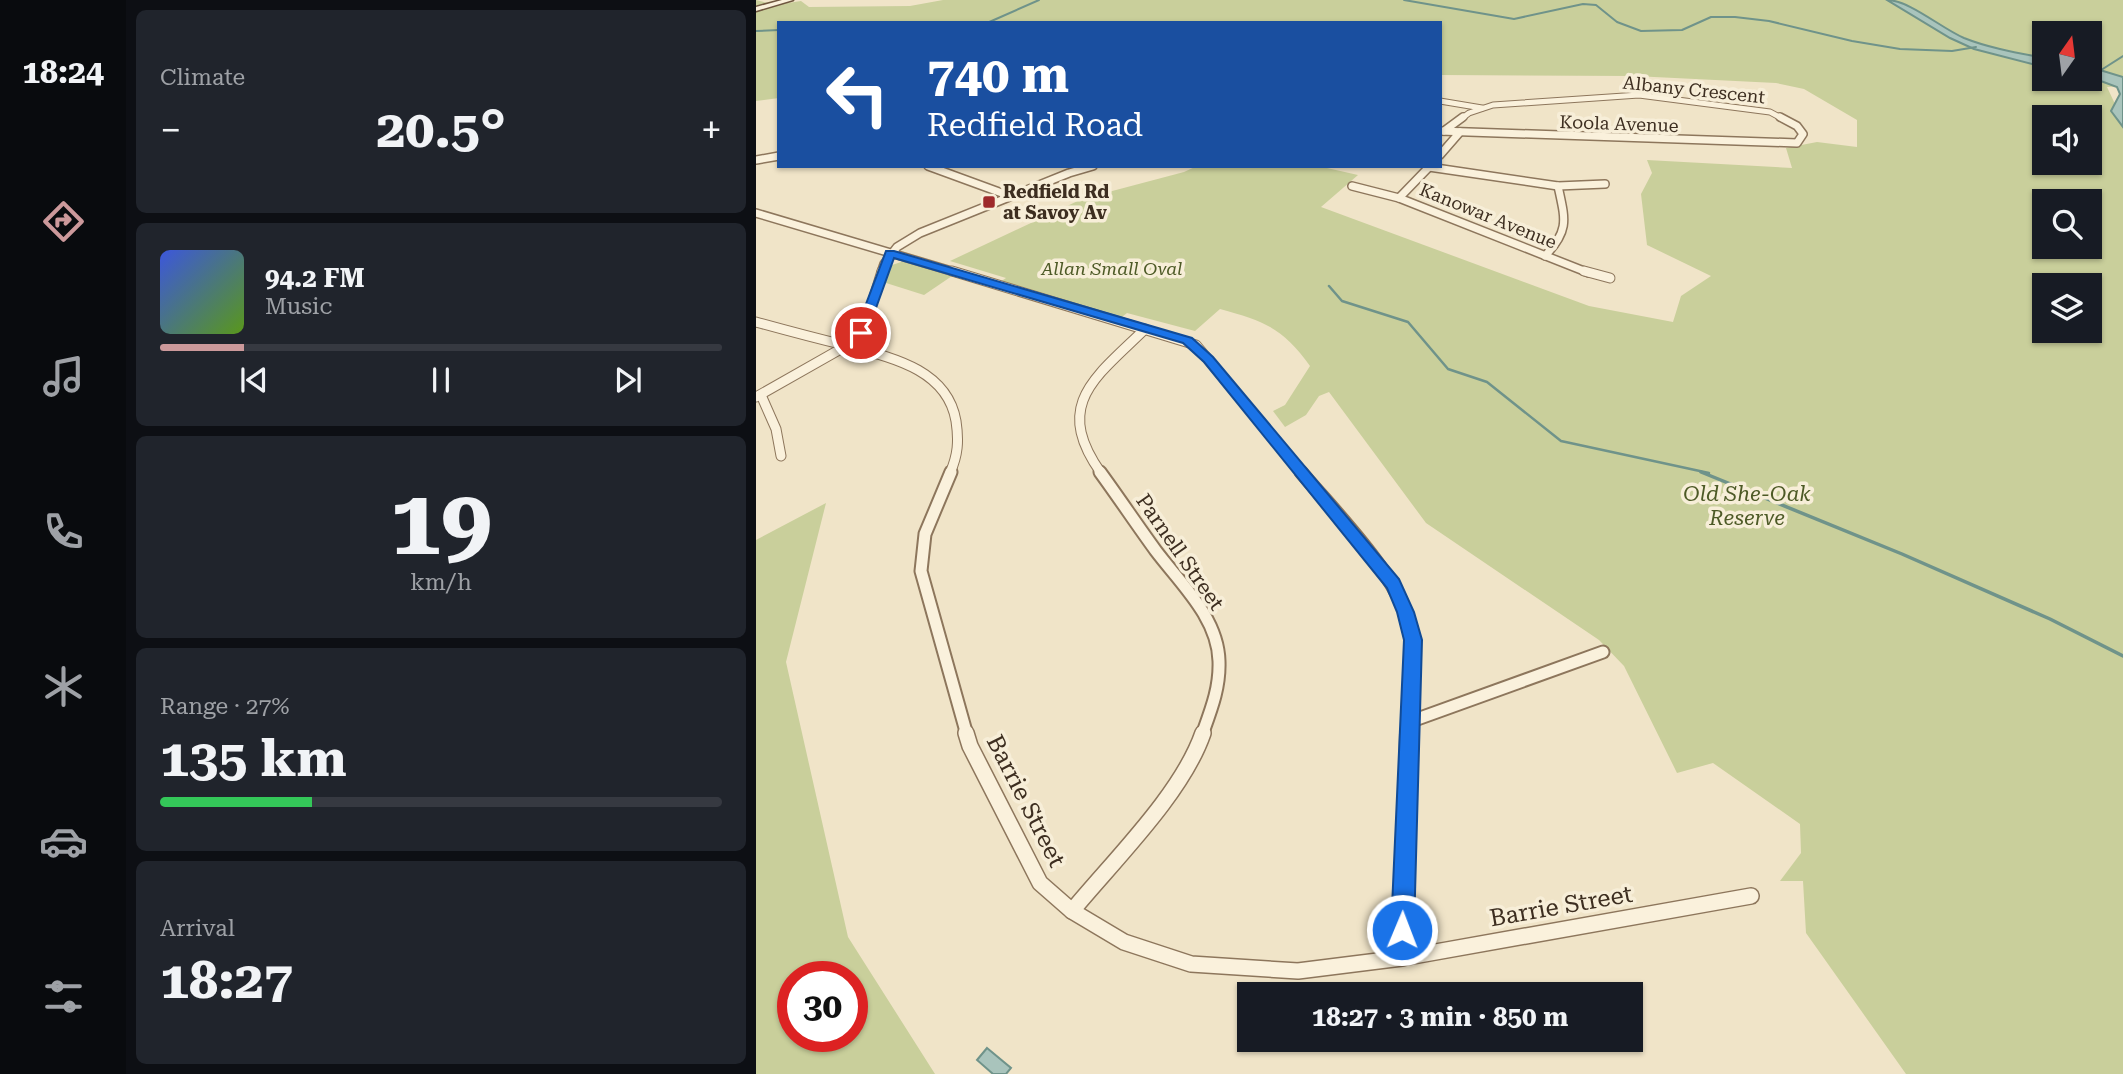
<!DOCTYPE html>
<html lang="en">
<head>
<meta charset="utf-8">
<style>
	:root { --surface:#171b24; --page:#20242c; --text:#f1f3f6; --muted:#9ea1a6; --line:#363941; --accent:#cc999b }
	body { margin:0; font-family:"Roboto Serif",serif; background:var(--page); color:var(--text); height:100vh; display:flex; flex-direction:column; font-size:26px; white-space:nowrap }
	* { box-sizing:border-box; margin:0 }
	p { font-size:23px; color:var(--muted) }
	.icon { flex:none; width:38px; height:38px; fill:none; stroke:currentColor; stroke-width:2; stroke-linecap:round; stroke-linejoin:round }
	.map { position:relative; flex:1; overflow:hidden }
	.drawer { display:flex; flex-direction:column; gap:10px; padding:10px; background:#0d0f14; width:630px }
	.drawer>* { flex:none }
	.banner { position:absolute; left:21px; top:21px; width:665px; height:147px; border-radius:0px; box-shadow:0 2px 5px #0004; background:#1a4fa0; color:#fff; overflow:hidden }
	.needle { width:46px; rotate:14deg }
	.fabs { position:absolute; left:1276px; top:21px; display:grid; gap:14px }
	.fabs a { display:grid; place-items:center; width:70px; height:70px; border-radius:0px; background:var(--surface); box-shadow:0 2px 5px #0004; font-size:35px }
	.speed { position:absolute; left:21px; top:961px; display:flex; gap:14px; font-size:35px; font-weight:700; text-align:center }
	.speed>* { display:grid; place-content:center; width:91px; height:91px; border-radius:50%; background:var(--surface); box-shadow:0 2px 5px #0004; line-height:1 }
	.speed .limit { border:10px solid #d22; background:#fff; color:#111 }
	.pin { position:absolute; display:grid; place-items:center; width:60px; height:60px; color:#fff; margin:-30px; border:4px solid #fff; border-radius:50%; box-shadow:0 2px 7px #0007 }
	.me { position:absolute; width:77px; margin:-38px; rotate:1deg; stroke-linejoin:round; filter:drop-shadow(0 0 5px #0008) }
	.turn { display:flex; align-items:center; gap:24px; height:147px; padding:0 35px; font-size:32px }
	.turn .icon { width:91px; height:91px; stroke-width:2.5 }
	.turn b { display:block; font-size:49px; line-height:60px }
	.big { font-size:52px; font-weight:700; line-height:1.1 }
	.drawer .tile { flex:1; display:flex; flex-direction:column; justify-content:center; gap:10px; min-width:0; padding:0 24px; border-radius:10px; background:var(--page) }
	.drawer .dial { align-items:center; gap:0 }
	.dial b { font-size:91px; line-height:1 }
	.song { display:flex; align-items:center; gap:21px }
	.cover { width:84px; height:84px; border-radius:10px; background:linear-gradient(135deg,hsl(230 70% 55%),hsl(90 70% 35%)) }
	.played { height:7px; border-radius:4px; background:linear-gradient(90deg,var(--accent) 15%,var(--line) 15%) }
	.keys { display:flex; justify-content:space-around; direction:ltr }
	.heat { display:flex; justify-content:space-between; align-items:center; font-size:38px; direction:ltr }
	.charge { height:10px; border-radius:5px; background:linear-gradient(90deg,#34c759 27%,var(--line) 0) }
	.trip { position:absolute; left:481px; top:982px; width:406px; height:70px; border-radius:0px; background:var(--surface); box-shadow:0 2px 5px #0004; font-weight:700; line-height:70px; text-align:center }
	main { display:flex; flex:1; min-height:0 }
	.tab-bar { display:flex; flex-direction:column; width:126px; justify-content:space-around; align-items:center; background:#090b0e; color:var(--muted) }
	.tab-bar .icon { width:49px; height:49px }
	.tab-bar .selected { color:var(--accent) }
	.tab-bar b { font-size:32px; color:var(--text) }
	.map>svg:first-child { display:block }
</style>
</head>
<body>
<main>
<nav class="tab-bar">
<b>18:24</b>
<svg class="icon selected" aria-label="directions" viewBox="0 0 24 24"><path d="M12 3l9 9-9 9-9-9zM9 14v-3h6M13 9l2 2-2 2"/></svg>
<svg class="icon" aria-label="music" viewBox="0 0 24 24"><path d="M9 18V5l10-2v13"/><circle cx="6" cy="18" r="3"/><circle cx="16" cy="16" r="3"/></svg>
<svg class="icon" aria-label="phone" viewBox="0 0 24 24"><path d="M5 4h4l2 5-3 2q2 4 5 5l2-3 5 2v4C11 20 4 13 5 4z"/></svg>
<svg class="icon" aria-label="climate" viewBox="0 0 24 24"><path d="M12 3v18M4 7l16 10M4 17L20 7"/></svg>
<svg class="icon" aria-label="car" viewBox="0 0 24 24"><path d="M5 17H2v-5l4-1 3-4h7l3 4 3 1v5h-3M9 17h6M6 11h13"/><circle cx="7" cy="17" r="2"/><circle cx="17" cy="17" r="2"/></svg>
<svg class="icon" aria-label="filters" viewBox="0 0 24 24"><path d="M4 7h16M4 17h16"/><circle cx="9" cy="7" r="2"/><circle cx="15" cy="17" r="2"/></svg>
</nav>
<section class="drawer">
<div class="tile"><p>Climate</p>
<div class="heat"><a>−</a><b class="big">20.5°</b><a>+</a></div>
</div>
<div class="tile">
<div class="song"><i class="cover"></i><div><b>94.2 FM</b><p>Music</p></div></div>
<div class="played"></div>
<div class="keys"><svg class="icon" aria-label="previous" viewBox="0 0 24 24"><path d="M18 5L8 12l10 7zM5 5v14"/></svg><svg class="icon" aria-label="pause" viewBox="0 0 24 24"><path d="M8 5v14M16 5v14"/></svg><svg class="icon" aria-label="next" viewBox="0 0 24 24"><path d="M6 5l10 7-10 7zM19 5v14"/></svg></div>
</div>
<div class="tile dial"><b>19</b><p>km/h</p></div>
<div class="tile"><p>Range · 27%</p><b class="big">135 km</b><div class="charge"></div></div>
<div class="tile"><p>Arrival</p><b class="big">18:27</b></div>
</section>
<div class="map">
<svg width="1367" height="1074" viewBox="0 0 1367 1074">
	<rect width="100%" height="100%" fill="#f0e4c8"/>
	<g fill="#c9cf9b" fill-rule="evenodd">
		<path d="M 0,0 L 19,5 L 45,1 L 53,7 L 154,6 L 187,0 L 1367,0 L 1367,86 L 1351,87 L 1359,104 L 1355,111 L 1367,127 L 1367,1074 L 1150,1074 L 1050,933 L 1047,881 L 1024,881 L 1045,853 L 1044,824 L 957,763 L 921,773 L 868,666 L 843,640 L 670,523 L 573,392 L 563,396 L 550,415 L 529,427 L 517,411 L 529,405 L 554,366 C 527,328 508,321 464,309 L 439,331 L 371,313 L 366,317 L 244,282 L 250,278 L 194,261 L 326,199 L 428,172 L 441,166 L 562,166 L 602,175 L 565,207 L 833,306 L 917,322 L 925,296 L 955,276 L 891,245 L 885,194 L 896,173 L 891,160 L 1036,168 L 1030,148 L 1061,142 L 1101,147 L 1101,120 L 1048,89 L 1020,83 L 878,76 L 684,75 L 684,23 L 23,23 L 23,98 L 0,101 ZM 1288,33 L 1334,33 L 1334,79 L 1288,79 ZM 1288,117 L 1334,117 L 1334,163 L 1288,163 ZM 1288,201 L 1334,201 L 1334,247 L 1288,247 ZM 1288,285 L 1334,285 L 1334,331 L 1288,331 Z"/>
		<polygon points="145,262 149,262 196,276 168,295 127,282 133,266"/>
		<path d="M 70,503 L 30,662 L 92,937 L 179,1074 L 0,1074 L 0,540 ZM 37,976 L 96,976 L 96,1036 L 37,1036 Z"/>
	</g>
	<g fill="#a9c4bc" stroke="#6f938a" stroke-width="2">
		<path d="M 1131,0 C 1153,0 1185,28 1208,38 C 1233,48 1262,53 1288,58 L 1288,67 L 1218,49 L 1194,38 Z"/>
		<polygon points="1334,67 1367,77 1367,127 1355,111 1364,94 1361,87 1334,77"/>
		<polygon points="231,1048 255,1068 250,1074 237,1074 221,1060"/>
	</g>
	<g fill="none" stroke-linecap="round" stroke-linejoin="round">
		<g stroke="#6f938a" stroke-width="2">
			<polyline points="648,0 758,19 827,4 840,5 861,22 885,31 926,30 955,17 979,17 1013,21 1096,41 1144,49 1196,51 1220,47"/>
			<polyline points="65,23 99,23"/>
			<polyline points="231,23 283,0"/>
			<polyline points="0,31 23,30"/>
			<polyline points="1342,72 1367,56"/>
		</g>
		<polyline stroke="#6f938a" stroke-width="2.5" points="573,286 586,301 652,322 692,369 731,382 805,441 953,473"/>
		<polyline stroke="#6f938a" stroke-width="3.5" points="945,472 1146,554 1294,619 1367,656"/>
		<g stroke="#8d765c" stroke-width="7">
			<g id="street-far4">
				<polyline points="684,101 726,108"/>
				<polyline points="705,119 713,113 737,105 883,95 1014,112 1027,119"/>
			</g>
		</g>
		<g stroke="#8d765c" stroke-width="10">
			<g id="street-far3">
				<polyline points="684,131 1041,143 1047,134 1041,126 1024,117"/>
				<polyline points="688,131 707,117"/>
				<polyline points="684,155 704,132"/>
				<polyline points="0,160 23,156"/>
				<polyline points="172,166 254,196"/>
				<polyline points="673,167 802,186 849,184"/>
				<polyline points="596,186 643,198 833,273"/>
				<polyline points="643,198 674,166"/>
				<polyline points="0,213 202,273"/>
				<path d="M 789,256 C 814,230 809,219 802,186"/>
				<polyline points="125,273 128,264 141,247 164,233 313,173 337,166"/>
			</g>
		</g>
		<g stroke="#8d765c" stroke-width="11">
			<g id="street-far2">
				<polyline points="196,271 440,345 547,473"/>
				<polyline points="828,271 854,278"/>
				<path d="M 0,322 C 29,330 59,338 88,345 C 133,357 191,368 200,421 C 203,441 202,455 194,473"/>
				<polyline points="5,395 20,429 25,456"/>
				<polyline points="0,397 97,342 109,326 126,271"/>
				<path d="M 345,473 C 296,404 340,377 389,329"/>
			</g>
		</g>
		<g stroke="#8d765c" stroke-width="15">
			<g id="street-far1">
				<polyline points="195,472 169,534 165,571 211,735"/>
				<path d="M 344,472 C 363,498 381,525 400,551 C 425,584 462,618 463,661 C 464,688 455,710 446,735"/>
				<path d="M 545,472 C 583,517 648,580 657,638 C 660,665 654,707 652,735"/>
				<polyline points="653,722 847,652"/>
			</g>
		</g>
		<g stroke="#8d765c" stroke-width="18">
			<g id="street">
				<polyline points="210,733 214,746 284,883 316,911 368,942 435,964 542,971 646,958 995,896"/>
				<path d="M 316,911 C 358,860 426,794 447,733"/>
				<polyline points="646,958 652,733"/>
			</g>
		</g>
		<g stroke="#6f573f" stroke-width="3">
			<polygon id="secondary" points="26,0 37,0 0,11 0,7"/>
		</g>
		<use href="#street-far4" stroke="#faf1dc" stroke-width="5"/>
		<use href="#street-far3" stroke="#faf1dc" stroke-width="7"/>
		<use href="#street-far2" stroke="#faf1dc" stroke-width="9"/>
		<use href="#street-far1" stroke="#faf1dc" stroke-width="11"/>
		<use href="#street" stroke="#faf1dc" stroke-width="15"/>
		<use href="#secondary" fill="#faf1dc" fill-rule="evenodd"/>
	</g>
	<polygon fill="#1a73e8" stroke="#114b97" stroke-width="2" points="130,251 138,251 436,338 457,357 643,579 658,612 666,640 658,930 654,938 646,941 638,938 635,930 648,640 641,612 631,588 448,362 427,343 138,258 111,333 110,336 101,336 99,333"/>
	<rect fill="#9e2a2b" stroke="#f7eed8" stroke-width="2.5" x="226" y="195" width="14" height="14" rx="3.5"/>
	<g text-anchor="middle" stroke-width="7" stroke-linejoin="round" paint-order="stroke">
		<g font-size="18" fill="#3d2e20" stroke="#f7eed8">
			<text transform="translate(938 90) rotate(6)" y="6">Albany Crescent</text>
			<text transform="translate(863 124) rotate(2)" y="6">Koola Avenue</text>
			<text transform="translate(732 216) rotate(22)" y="6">Kanowar Avenue</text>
		</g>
		<g font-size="18" font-weight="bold" fill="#3d2e20" stroke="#f7eed8" text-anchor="start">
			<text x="247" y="198">Redfield Rd<tspan x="247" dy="21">at Savoy Av</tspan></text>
		</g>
		<g font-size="18" font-style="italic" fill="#4d5a26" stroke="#f7eed8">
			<text x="356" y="275">Allan Small Oval</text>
		</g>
		<g font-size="21" font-style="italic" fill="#4d5a26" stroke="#f7eed8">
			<text x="991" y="501">Old She-Oak<tspan x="991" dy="24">Reserve</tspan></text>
		</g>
		<g font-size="21" fill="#3d2e20" stroke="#f7eed8">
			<text transform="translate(424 552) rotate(55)" y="7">Parnell Street</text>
		</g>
		<g font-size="24" fill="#3d2e20" stroke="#f7eed8">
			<text transform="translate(270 801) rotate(63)" y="8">Barrie Street</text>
			<text transform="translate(805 906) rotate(-10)" y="8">Barrie Street</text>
		</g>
	</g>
</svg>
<div class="fabs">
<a><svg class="needle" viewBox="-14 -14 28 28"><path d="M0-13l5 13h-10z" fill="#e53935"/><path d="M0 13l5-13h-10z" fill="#9ea1a6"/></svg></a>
<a><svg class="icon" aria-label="sound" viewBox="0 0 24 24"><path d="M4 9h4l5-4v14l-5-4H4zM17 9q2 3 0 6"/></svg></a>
<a><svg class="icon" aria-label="search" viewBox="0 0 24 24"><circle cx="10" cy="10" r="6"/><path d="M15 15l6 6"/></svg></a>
<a><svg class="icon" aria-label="layers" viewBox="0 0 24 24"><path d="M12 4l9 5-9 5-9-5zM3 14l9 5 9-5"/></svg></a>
</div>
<div class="speed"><div class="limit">30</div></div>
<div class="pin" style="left:105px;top:333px;background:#d93025"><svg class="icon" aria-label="arrive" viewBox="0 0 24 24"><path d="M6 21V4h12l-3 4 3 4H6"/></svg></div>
<svg class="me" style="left:646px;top:930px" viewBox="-20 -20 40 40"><circle r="17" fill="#1a73e8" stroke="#fff" stroke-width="3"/><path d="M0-11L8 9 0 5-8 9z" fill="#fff"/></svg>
<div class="trip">18:27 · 3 min · 850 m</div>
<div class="banner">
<div class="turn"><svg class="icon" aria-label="left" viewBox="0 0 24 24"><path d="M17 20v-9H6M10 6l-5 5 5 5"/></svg><div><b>740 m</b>Redfield Road</div></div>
</div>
</div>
</main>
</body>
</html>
